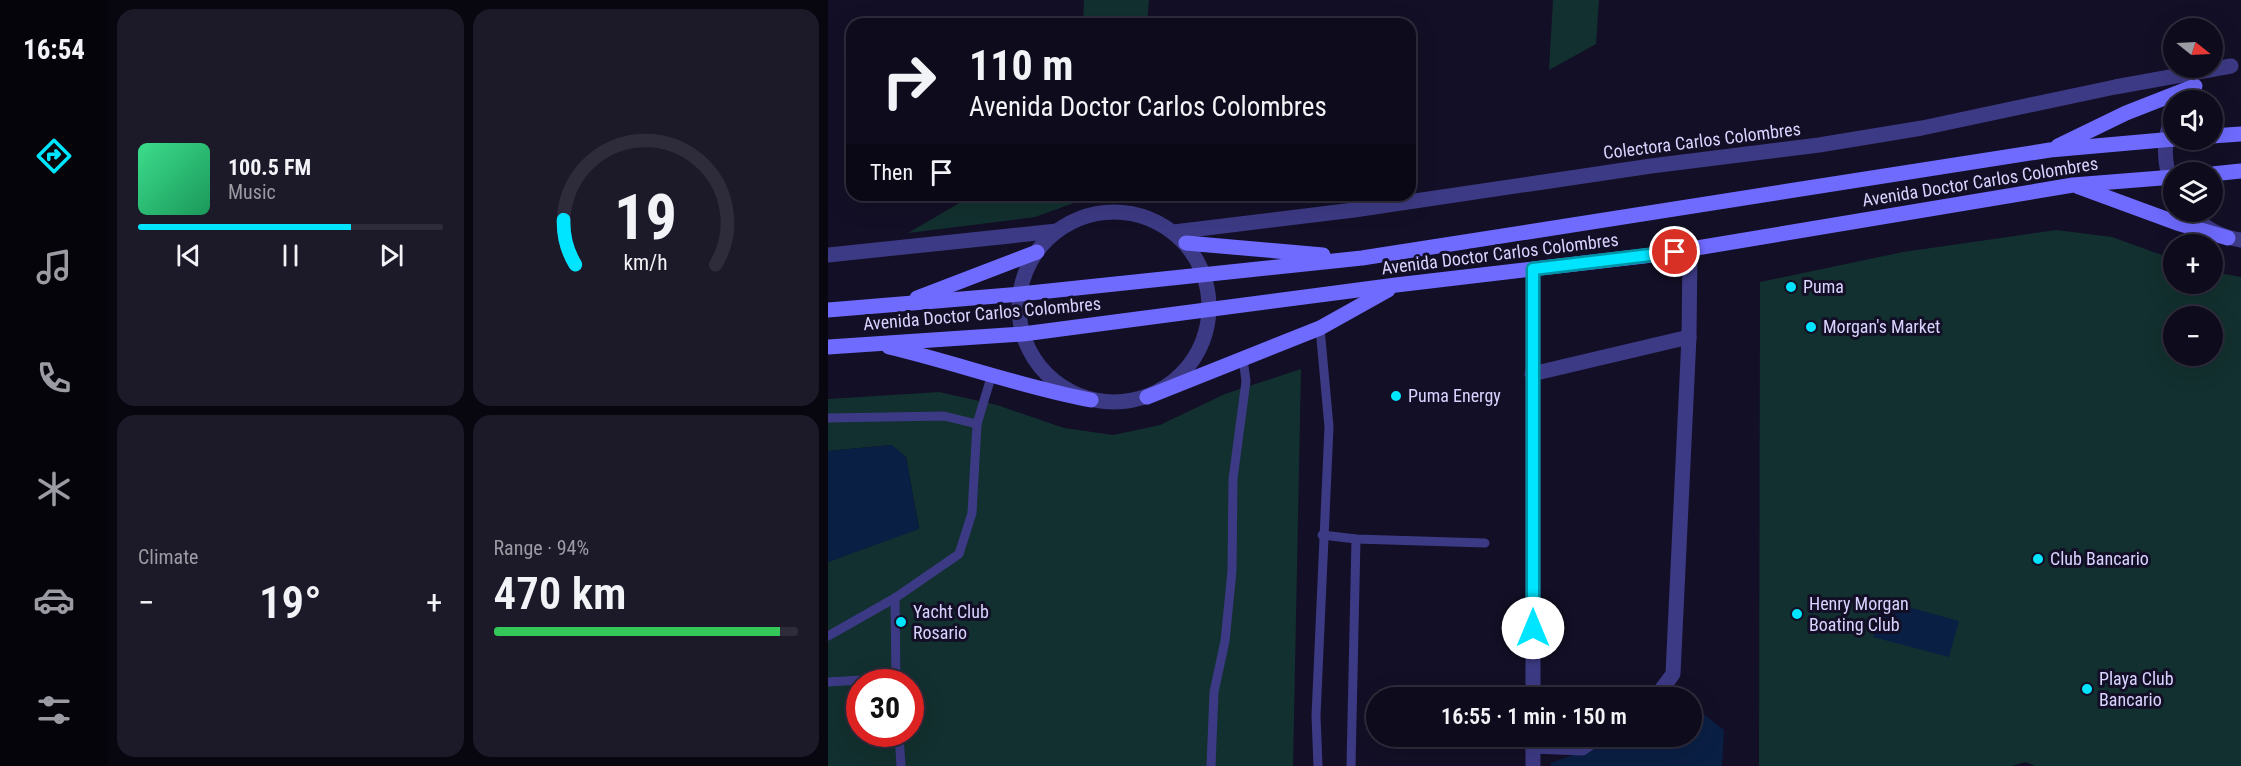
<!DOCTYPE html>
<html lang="en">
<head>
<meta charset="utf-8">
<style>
	:root { --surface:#0e0b1c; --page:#1c1929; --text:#f1f3f6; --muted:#9b9ba3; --line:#2e2b3b; --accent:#00e5ff }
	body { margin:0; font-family:"Roboto Condensed",sans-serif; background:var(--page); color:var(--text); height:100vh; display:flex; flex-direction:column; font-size:22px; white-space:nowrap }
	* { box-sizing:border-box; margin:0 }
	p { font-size:20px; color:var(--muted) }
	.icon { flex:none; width:33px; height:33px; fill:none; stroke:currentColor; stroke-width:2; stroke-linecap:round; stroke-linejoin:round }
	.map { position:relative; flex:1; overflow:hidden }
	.sheet { display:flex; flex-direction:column; gap:9px; padding:9px; background:#08060f; width:720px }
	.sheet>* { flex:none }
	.banner { position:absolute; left:18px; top:18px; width:570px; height:183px; border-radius:18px; box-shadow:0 6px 24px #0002,0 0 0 2px var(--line); background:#0e0b1c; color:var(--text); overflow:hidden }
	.needle { width:39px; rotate:108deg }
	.controls { position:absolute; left:1335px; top:18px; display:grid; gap:12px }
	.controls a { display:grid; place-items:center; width:60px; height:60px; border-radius:50%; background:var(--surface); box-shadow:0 6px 24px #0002,0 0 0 2px var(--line); font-size:30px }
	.speed { position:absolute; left:18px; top:669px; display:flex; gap:12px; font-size:30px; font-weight:700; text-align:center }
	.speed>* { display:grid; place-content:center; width:78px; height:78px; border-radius:50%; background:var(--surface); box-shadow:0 6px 24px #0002,0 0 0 2px var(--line); line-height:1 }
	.speed .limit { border:9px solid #d22; background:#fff; color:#111 }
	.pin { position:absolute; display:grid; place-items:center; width:51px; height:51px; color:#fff; margin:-26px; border:3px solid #fff; border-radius:50%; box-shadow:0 2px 6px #0007 }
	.me { position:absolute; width:66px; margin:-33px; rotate:0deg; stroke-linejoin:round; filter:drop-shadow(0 0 4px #0008) }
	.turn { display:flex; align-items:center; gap:21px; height:126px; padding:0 24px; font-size:27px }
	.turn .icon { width:78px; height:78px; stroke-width:2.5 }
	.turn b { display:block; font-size:42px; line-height:51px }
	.then { display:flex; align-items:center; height:57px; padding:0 24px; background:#0003; gap:12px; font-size:22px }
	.big { font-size:45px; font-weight:600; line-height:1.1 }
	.sheet .tile { flex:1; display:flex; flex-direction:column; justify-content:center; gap:9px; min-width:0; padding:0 21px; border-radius:18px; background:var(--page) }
	.sheet .dial { align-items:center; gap:0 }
	.dial svg { height:156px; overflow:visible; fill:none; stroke:var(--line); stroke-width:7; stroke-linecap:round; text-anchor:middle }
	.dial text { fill:var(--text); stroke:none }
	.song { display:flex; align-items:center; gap:18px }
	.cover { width:72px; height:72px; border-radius:9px; background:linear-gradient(135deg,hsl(150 70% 55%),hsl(150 70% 35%)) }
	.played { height:6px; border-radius:3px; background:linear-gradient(90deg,var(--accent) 70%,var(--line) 70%) }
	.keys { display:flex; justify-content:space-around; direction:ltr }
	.heat { display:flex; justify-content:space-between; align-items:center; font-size:33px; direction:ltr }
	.charge { height:9px; border-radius:4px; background:linear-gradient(90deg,#34c759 94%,var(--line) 0) }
	.sheet .tiles { flex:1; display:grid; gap:9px; grid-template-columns:repeat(2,1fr) }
	.trip { position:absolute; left:538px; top:687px; width:336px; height:60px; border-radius:30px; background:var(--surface); box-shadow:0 6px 24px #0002,0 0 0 2px var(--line); font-weight:600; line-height:60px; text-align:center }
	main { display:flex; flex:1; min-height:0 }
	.menu { display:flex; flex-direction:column; width:108px; justify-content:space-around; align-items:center; background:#06040b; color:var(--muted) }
	.menu .icon { width:42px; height:42px }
	.menu .current { color:var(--accent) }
	.menu b { font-size:27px; color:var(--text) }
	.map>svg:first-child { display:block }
</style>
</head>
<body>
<main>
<nav class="menu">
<b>16:54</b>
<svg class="icon current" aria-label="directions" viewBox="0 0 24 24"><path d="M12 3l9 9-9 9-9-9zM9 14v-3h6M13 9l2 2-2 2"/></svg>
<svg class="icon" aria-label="music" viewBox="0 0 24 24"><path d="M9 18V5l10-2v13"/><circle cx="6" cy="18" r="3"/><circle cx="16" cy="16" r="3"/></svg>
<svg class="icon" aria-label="phone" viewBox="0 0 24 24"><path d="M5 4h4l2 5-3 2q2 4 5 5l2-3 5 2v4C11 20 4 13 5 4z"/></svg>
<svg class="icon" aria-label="climate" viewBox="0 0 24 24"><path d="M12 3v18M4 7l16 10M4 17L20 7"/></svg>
<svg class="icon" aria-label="car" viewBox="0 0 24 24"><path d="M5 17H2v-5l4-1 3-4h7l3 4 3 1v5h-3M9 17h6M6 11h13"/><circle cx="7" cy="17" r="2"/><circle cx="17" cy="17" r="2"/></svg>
<svg class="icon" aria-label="filters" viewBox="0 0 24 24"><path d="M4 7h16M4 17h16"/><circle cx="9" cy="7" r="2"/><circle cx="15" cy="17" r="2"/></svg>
</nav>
<section class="sheet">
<div class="tiles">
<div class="tile">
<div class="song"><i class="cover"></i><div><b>100.5 FM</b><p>Music</p></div></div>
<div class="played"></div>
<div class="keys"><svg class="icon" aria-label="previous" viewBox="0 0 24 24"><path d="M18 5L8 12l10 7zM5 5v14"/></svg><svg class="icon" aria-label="pause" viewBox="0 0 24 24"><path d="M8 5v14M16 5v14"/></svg><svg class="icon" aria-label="next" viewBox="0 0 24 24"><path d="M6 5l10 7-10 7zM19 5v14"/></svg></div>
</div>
<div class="tile dial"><svg viewBox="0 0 100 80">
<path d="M14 69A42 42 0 1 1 86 69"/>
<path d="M14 69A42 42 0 0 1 8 46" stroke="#00e5ff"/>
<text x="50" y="56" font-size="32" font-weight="700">19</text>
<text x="50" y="72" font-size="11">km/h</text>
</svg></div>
<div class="tile"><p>Climate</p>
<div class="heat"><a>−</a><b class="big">19°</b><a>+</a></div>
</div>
<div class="tile"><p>Range · 94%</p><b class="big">470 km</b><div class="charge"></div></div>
</div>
</section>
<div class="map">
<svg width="1413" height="766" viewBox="0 0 1413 766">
	<rect width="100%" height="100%" fill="#130f26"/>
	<g fill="#12302f" fill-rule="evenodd">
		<polygon points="256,0 321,0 319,24 255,24"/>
		<polygon points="725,0 771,0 768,44 721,70"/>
		<polygon points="145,195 268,195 207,217 80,233"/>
		<path d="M 1228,230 L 1284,237 L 1345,259 L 1346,284 L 1384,284 L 1385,272 L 1413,277 L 1413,766 L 1207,766 L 1197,762 L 1184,766 L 931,766 L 932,282 L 1075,252 ZM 1346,316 L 1384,316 L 1384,356 L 1346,356 Z"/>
		<path d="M 473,369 L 465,766 L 0,766 L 0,562 L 91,528 L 78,457 L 63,445 L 0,451 L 0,399 L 111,392 L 169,405 L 236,428 L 285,435 L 332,425 L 397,394 ZM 32,682 L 82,682 L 82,734 L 32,734 Z"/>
	</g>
	<g fill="#0a1f44">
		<polygon points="64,445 78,457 91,529 0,562 0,451"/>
		<polygon points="1055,600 1131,621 1121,657 1045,637"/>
		<polygon points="865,706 896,730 894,766 723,766 723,763 794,737 864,736"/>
	</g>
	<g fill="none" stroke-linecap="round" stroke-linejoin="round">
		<g stroke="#3d3a85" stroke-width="9">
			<polyline points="0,418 116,416 149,424"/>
			<polyline points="494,535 528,539 657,543"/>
			<polyline points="67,598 68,682"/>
			<polyline points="0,636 67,598 131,554 144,513 149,424 164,374"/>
			<polyline points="0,682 68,678"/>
			<polyline points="71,734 73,766"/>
			<polyline points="383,766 386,692 397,641 404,571 405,479 418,381 415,359"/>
			<polyline points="490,766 488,716 501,427 492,328"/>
			<polyline points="523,766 528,539"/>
		</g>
		<g stroke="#3d3a85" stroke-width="15">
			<path d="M 1346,115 C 1334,137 1335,166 1346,188"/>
			<path d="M 1361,212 C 1375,227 1392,237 1413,240"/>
			<circle cx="286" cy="307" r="95"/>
			<polyline points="346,232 526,210 823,166 991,145 1094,128 1287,87 1403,66"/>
			<polyline points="0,255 229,231"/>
			<polyline points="704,374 861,337"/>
			<polyline points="705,698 705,269"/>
			<polyline points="827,698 845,674 861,337 862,250"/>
			<polyline points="705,746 754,748 771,736"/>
			<polyline points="705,766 705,736"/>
		</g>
		<g stroke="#6f6bff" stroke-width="15">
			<polyline points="1384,136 1413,134"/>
			<polyline points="1230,146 1298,113 1367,86"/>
			<polyline points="1384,174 1413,171"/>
			<polyline points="1251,187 1349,223 1400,238"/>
			<polyline points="358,243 495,255"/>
			<polyline points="89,298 209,252"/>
			<polyline points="0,310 192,294 534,258 1222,150 1346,139"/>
			<polyline points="0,347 195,334 568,285 833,254 1245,185 1346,177"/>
			<path d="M 61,347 C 129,363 194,387 263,400"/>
			<polyline points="319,397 492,328 560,290"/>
		</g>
	</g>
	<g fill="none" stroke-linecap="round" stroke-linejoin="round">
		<g stroke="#0095a6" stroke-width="15">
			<polyline id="route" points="705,628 705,269 847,252"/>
		</g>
		<use href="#route" stroke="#00e5ff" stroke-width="10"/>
	</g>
	<g fill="#00e5ff" stroke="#130f26" stroke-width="2">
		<circle cx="963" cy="287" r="6"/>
		<circle cx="983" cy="327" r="6"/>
		<circle cx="568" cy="396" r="6"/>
		<circle cx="1210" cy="559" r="6"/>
		<circle cx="969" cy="614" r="6"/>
		<circle cx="73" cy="622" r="6"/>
		<circle cx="1259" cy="689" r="6"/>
	</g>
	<g text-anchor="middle" stroke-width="6" stroke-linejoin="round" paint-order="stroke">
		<g font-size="18" fill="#d9d4ff" stroke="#130f26">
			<text transform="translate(874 141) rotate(-7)" y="6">Colectora Carlos Colombres</text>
			<text transform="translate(1152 182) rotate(-9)" y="6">Avenida Doctor Carlos Colombres</text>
			<text transform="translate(672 254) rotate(-7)" y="6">Avenida Doctor Carlos Colombres</text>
			<text transform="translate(154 314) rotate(-5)" y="6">Avenida Doctor Carlos Colombres</text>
		</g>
		<g font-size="18" fill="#d9d4ff" stroke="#130f26" text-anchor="start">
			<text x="975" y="293">Puma</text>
			<text x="995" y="333">Morgan's Market</text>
			<text x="580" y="402">Puma Energy</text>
			<text x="1222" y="565">Club Bancario</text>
			<text x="981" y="610">Henry Morgan<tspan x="981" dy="21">Boating Club</tspan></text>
			<text x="85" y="618">Yacht Club<tspan x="85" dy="21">Rosario</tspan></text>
			<text x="1271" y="685">Playa Club<tspan x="1271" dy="21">Bancario</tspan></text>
		</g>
	</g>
</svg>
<div class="controls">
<a><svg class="needle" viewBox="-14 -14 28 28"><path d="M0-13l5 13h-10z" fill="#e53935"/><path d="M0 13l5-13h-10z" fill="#9b9ba3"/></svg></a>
<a><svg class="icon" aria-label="sound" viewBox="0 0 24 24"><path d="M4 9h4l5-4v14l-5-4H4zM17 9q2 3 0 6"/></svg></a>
<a><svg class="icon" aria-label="layers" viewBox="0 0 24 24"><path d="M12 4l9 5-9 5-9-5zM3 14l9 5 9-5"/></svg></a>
<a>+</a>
<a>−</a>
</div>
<div class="speed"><div class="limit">30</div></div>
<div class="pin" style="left:847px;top:252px;background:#d93025"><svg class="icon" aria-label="arrive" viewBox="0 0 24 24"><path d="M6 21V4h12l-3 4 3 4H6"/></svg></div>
<svg class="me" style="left:705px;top:628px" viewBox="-20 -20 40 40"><circle r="19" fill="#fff"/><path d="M0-13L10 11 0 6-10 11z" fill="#00e5ff"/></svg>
<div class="trip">16:55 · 1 min · 150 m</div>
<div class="banner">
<div class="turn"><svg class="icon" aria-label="right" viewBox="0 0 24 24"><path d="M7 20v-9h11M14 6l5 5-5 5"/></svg><div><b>110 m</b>Avenida Doctor Carlos Colombres</div></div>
<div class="then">Then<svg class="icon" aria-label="arrive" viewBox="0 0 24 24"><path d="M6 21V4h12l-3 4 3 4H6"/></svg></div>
</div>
</div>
</main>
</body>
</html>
